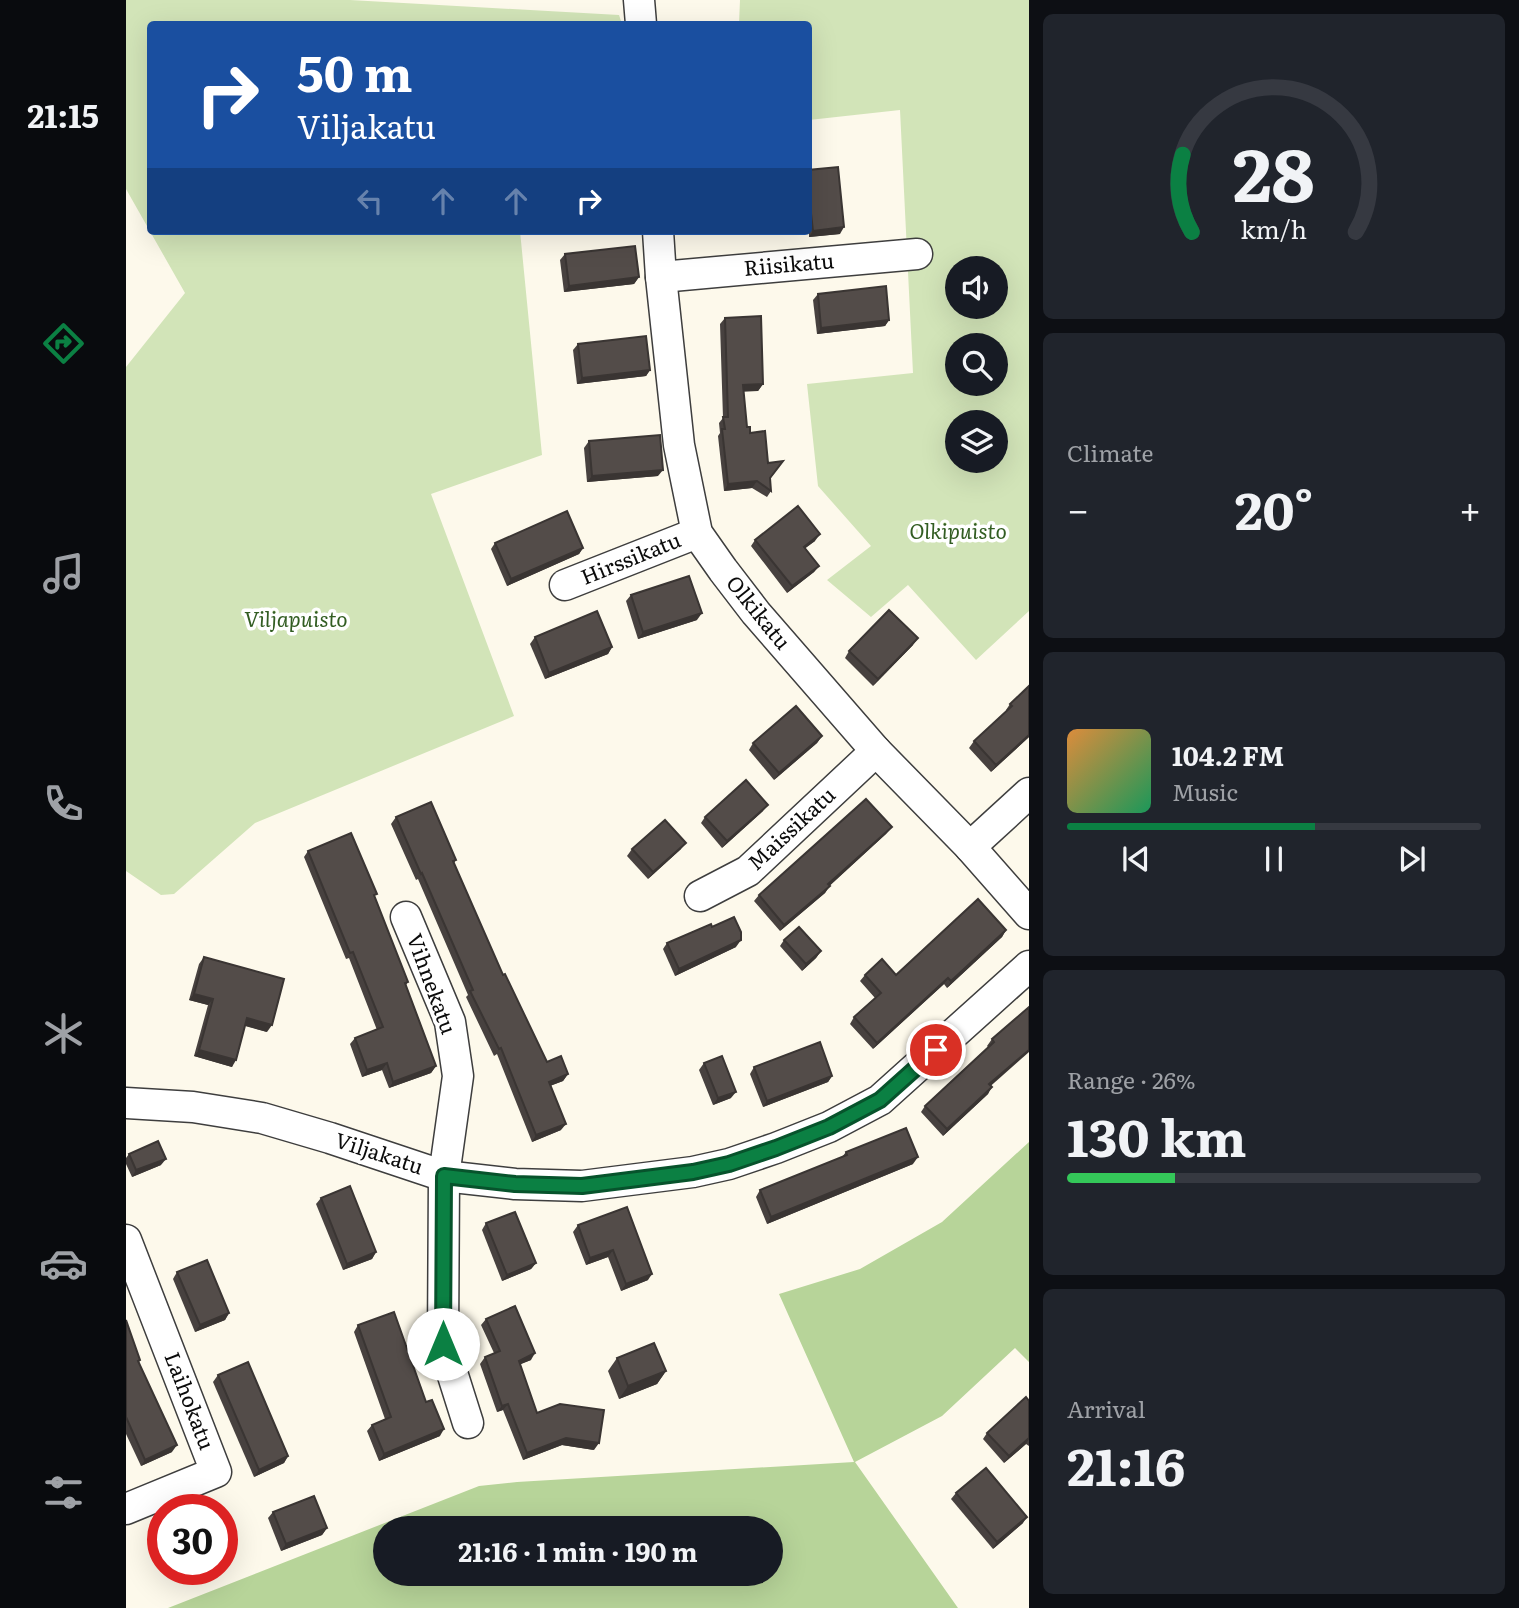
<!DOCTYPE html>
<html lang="en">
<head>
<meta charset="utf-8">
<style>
	:root { --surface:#171b24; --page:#20242c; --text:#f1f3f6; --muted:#9ea1a6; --line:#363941; --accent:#0b8043 }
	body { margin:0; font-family:Literata,serif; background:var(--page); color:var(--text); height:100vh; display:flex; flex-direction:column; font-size:26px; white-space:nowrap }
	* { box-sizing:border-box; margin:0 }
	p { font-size:23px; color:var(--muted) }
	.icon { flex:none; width:38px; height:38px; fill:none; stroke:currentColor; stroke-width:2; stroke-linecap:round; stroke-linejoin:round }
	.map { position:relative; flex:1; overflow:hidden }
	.side { display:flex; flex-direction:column; gap:14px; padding:14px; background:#0d0f14; width:490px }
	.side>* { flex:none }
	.guide { position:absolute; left:21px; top:21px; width:665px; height:214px; border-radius:7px; box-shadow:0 7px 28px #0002; background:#1a4fa0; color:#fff; overflow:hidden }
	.tools { position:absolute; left:819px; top:256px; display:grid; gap:14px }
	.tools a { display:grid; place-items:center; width:63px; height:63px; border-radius:50%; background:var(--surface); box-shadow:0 7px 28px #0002; font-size:35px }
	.speed { position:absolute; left:21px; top:1494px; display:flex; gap:14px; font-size:35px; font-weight:700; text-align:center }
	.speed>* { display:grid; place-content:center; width:91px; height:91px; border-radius:50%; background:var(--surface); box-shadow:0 7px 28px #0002; line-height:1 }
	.speed .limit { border:10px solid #d22; background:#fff; color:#111 }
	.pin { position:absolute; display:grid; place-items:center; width:60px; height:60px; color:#fff; margin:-30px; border:4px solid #fff; border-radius:50%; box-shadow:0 2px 7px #0007 }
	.me { position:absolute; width:77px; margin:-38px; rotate:0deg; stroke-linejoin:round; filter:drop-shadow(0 0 5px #0008) }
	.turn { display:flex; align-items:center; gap:24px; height:147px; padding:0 35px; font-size:32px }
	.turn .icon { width:91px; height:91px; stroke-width:2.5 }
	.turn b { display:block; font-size:49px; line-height:60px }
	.lanes { display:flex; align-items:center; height:66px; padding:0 35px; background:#0003; justify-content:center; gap:35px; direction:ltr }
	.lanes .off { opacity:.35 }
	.big { font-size:52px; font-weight:700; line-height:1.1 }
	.side .card { flex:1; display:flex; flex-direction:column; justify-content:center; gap:10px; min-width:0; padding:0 24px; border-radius:10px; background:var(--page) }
	.side .dial { align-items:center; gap:0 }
	.dial svg { height:182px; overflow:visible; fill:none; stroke:var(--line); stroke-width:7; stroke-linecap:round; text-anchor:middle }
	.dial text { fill:var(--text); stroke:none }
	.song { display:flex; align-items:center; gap:21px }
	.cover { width:84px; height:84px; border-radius:10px; background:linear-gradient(135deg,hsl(30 70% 55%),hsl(150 70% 35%)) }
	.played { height:7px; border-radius:4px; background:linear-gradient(90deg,var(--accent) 60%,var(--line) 60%) }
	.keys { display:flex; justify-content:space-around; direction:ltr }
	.heat { display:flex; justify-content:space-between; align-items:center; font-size:38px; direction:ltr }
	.charge { height:10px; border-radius:5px; background:linear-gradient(90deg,#34c759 26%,var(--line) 0) }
	.trip { position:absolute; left:247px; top:1516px; width:410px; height:70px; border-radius:35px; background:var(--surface); box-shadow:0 7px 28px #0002; font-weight:700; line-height:70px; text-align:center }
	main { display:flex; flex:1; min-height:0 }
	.menu { display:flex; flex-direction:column; width:126px; justify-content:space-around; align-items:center; background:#090b0e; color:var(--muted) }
	.menu .icon { width:49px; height:49px }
	.menu .current { color:var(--accent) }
	.menu b { font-size:32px; color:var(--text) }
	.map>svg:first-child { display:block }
</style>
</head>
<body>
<main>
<nav class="menu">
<b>21:15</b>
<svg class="icon current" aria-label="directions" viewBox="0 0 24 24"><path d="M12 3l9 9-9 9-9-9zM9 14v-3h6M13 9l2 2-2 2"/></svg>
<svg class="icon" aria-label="music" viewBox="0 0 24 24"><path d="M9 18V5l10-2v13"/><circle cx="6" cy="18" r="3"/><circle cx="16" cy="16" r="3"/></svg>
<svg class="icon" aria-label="phone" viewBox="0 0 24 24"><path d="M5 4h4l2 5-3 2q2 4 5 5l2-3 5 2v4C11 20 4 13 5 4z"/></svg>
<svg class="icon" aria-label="climate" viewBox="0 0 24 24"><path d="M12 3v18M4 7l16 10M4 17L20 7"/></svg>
<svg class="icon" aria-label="car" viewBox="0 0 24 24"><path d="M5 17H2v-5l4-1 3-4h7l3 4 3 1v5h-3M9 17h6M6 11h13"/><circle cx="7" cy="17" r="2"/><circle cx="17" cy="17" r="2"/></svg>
<svg class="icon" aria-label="filters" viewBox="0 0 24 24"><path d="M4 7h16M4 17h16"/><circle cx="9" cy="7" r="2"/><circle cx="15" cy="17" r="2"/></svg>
</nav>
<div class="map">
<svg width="903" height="1608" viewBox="0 0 903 1608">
	<rect width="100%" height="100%" fill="#fdf9eb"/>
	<g fill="#d2e4b8" fill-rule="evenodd">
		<polygon points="0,0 224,0 493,15 496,24 24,24 24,231 394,231 416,455 305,494 388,716 129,823 48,894 35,895 0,871 0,367 59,293 0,189"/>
		<path d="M 614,0 L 903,0 L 903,611 L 850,660 L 782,585 L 745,617 L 701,580 L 745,546 L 692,486 L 681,384 L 787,373 L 774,110 L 683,120 L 682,24 L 613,24 ZM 831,268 L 870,268 L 870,306 L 831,306 ZM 831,345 L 870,345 L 870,383 L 831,383 ZM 831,422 L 870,422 L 870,460 L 831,460 Z"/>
	</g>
	<path fill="#b7d499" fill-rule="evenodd" d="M 903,1142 L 903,1362 L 889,1348 L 816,1416 L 729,1462 L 832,1608 L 42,1608 L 353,1486 L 391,1482 L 728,1462 L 653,1294 L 734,1269 L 816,1222 ZM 259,1528 L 644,1528 L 644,1573 L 259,1573 Z"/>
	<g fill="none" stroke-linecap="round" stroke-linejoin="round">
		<g stroke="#3e3e3e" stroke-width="33">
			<g id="street">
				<polyline points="513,0 515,24"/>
				<polyline points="532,231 535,277 553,445 571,533 597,570 630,613 750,751 844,847 903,914"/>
				<polyline points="535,277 791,254"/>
				<polyline points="439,585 571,533"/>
				<polyline points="844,847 903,793"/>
				<polyline points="574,896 622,871 750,751"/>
				<polyline points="280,917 324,1022 332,1076 318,1176 317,1344 342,1423"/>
				<polyline points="0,1103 67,1107 136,1118 204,1138 318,1176 389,1184 456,1186 567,1172 603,1164 650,1148 703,1127 754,1100 903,966"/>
				<polyline points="0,1240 90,1472 0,1509"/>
			</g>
		</g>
		<use href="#street" stroke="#fff" stroke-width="30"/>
	</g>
	<g fill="#47413f">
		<polygon points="682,170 714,234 683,237"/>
		<polygon points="439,254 513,277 508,284 438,292 434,260"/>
		<polygon points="692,294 763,320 759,326 691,334 687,300"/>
		<polygon points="599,318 637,384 632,391 617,391 621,427 642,463 657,461 644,479 645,491 641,497 626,488 598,491 592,436 594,433 593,423 597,418 594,324"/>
		<polygon points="452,344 524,370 520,376 451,384 447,350"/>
		<polygon points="463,441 532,476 461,482 458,448"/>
		<polygon points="629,540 689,541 679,548 693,566 688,572 661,593 625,546"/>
		<polygon points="369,543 457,548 453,554 381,586 365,549"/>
		<polygon points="505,595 571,620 512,639 500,601"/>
		<polygon points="409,637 486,647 482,654 419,679 404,644"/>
		<polygon points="787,645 747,686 719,658 723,651"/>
		<polygon points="903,686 903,737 865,772 843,748 848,741 881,711 880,710 884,704"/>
		<polygon points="696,736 691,743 648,780 623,750 627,743"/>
		<polygon points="637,811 596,848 575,823 579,817"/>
		<polygon points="270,817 330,860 328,863 377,975 421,1062 442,1074 437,1081 424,1086 435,1130 406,1142 371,1054 368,1056 340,997 342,995 292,879 290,880 265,824"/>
		<polygon points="761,833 703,886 699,893 654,931 628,901 633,895"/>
		<polygon points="506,849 555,849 522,879 501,856"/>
		<polygon points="182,851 249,897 282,982 280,985 310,1066 305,1073 263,1088 256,1070 236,1077 224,1044 229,1038 251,1030 223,958 220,959 178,857"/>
		<polygon points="586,927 610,947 549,976 537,949 541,943"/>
		<polygon points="880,930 876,937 821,988 818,984 747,1049 724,1024 728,1017 749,998 734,981 739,975 770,975"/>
		<polygon points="658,940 695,951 690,958 676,971 654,946"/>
		<polygon points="78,957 141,1032 119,1026 106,1067 68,1056 82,1005 63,1000 73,964"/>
		<polygon points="903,1007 865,1085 862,1094 817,1136 795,1112 799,1106 862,1047 861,1046 866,1039"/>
		<polygon points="578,1063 605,1098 587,1105 573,1070"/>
		<polygon points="628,1067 706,1076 702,1082 637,1107 624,1074"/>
		<polygon points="720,1152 787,1164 641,1224 630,1197 634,1190 716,1157"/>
		<polygon points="3,1154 35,1165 6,1177 0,1164 0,1158"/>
		<polygon points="195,1198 250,1252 246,1259 217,1270 190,1204"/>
		<polygon points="501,1207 522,1280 495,1291 482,1257 460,1265 447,1232 452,1225"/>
		<polygon points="360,1223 410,1263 405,1269 376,1281 356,1230"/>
		<polygon points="51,1272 103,1313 99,1320 69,1332 47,1279"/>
		<polygon points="360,1319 405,1360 394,1364 411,1413 468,1450 436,1445 397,1460 377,1410 371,1412 354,1364 359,1357 368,1353 355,1325"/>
		<polygon points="0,1320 14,1360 13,1362 46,1452 15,1466 0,1434"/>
		<polygon points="232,1325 300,1402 314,1436 253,1461 241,1431 246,1425 259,1419 228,1332"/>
		<polygon points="491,1358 540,1371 531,1384 493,1399 482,1371"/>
		<polygon points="92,1375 162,1456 158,1463 128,1477 87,1382"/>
		<polygon points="903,1401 903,1446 900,1444 878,1463 857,1439 861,1433"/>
		<polygon points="830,1493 897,1523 867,1549 825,1499"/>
		<polygon points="147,1512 201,1528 196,1535 155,1551 142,1518"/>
		<polygon points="57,1570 75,1570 60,1577"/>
	</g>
	<g fill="#3a3533">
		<polygon points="718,227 714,234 683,237 687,231"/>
		<polygon points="513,277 508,284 438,292 443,286"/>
		<polygon points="763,320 759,326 691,334 695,328"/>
		<polygon points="524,370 520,376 451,384 456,378"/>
		<polygon points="637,384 632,391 612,392 617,385"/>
		<polygon points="537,470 532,476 461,482 466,476"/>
		<polygon points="631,481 626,488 598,491 602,484"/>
		<polygon points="694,534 689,541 673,553 678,547"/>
		<polygon points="457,548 453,554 381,586 385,579"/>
		<polygon points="693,566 688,572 661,593 666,586"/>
		<polygon points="576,613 571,620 512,639 517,632"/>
		<polygon points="792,638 787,645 747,686 752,679"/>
		<polygon points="486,647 482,654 419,679 423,673"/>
		<polygon points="903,735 903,737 865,772 870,765"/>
		<polygon points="696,736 691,743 648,780 653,773"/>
		<polygon points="642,805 637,811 596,848 601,841"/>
		<polygon points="766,827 761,833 698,891 702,884"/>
		<polygon points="560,843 555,849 522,879 527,872"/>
		<polygon points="704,886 699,893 654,931 658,925"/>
		<polygon points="880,930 876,937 821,988 825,981"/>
		<polygon points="615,940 610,947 549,976 553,969"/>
		<polygon points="695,951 690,958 676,971 680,964"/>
		<polygon points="822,978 818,984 747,1049 751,1043"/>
		<polygon points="68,994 87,999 82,1005 63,1000"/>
		<polygon points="121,1018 146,1025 141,1032 117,1025"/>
		<polygon points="73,1050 110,1060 106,1067 68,1056"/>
		<polygon points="903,1050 903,1052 859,1091 863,1084"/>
		<polygon points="261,1063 256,1070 236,1077 241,1070"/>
		<polygon points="310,1066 305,1073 263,1088 267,1082"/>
		<polygon points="442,1074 437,1081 418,1088 423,1082"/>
		<polygon points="706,1076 702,1082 637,1107 641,1101"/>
		<polygon points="866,1087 862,1094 817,1136 821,1129"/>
		<polygon points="610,1092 605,1098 587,1105 592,1098"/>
		<polygon points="440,1124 435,1130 406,1142 410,1135"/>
		<polygon points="792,1157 787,1164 641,1224 645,1217"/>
		<polygon points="40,1159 35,1165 6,1177 10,1170"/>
		<polygon points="487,1250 482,1257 460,1265 464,1258"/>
		<polygon points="250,1252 246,1259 217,1270 221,1264"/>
		<polygon points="410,1263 405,1269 376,1281 381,1275"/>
		<polygon points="526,1274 522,1280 495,1291 500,1284"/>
		<polygon points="103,1313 99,1320 69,1332 74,1325"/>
		<polygon points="409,1353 405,1360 388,1367 393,1361"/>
		<polygon points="540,1371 531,1384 493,1399 502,1386"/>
		<polygon points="382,1404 377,1410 371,1412 376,1406"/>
		<polygon points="318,1429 314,1436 253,1461 258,1454"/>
		<polygon points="440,1438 473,1443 468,1450 436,1445 397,1460 401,1453"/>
		<polygon points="903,1438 900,1444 878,1463 883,1456"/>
		<polygon points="51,1445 46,1452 15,1466 19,1460"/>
		<polygon points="162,1456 158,1463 128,1477 133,1470"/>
		<polygon points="901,1517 897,1523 867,1549 871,1542"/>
		<polygon points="201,1528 196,1535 155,1551 160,1544"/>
		<polygon points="64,1570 75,1570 60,1577"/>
	</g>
	<g fill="#534c49" stroke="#3a3533" stroke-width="2">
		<polygon points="712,167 718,227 687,231 682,187 682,170"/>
		<polygon points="509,246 513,277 443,286 439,254"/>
		<polygon points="760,286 763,320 695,328 692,294"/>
		<polygon points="635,316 637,384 617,385 621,427 624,427 624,433 639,431 642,463 657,461 644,478 645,491 631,481 602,484 596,429 599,429 597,417 602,417 599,318"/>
		<polygon points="520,336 524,370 456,378 452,344"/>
		<polygon points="534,435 537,470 466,476 463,441"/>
		<polygon points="672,506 694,534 678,547 693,566 666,586 629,540"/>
		<polygon points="441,511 457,548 385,579 369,543"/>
		<polygon points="563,576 576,613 517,632 505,595"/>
		<polygon points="763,610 792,638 752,679 723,651"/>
		<polygon points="471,611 486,647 423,673 409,637"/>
		<polygon points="903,686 903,735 870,765 848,741 886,706 884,704"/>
		<polygon points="670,706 696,736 653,773 627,743"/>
		<polygon points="620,780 642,805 601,841 579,817"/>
		<polygon points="740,799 766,827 702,884 704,886 658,925 633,895"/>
		<polygon points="305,802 330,860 327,861 377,975 379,974 421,1062 435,1056 442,1074 423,1082 440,1124 410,1135 375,1048 373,1049 344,991 347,990 296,873 295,874 270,817"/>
		<polygon points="539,820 560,843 527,872 506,849"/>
		<polygon points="225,833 251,894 248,895 282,982 279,983 310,1066 267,1082 261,1063 241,1070 229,1038 257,1027 227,952 224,953 182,851"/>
		<polygon points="852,899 880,930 825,981 822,978 751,1043 728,1017 755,993 739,975 756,959 770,975"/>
		<polygon points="608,917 615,932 615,940 553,969 541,943 585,924 586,927"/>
		<polygon points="673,927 695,951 680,964 658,940"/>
		<polygon points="78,957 158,979 146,1025 121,1018 110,1060 73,1050 87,999 68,994"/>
		<polygon points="903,1007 903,1050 863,1084 866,1087 821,1129 799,1106 868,1042 866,1039"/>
		<polygon points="694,1042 706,1076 641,1101 628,1067"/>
		<polygon points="596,1056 610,1092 592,1098 578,1063"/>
		<polygon points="780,1128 792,1157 645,1217 634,1190 721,1155 720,1152"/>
		<polygon points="32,1141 40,1159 10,1170 3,1154"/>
		<polygon points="224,1186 250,1252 221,1264 195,1198"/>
		<polygon points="501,1207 526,1274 500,1284 487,1250 464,1258 452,1225"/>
		<polygon points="389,1212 410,1263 381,1275 360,1223"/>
		<polygon points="81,1260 103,1313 74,1325 51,1272"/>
		<polygon points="389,1306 409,1353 393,1361 411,1413 434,1404 478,1410 473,1443 440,1438 401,1453 382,1404 376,1406 359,1357 374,1351 360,1319"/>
		<polygon points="268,1312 300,1402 306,1400 318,1429 258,1454 246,1425 265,1417 232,1325"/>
		<polygon points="0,1320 14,1360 12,1361 51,1445 19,1460 0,1417"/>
		<polygon points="528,1343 540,1371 502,1386 491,1358"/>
		<polygon points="122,1362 162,1456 133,1470 92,1375"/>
		<polygon points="900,1397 903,1401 903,1438 883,1456 861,1433"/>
		<polygon points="860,1468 901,1517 871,1542 830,1493"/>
		<polygon points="188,1496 201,1528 160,1544 147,1512"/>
		<polygon points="96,1544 101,1554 96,1556"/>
	</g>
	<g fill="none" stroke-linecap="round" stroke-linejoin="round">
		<g stroke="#07532c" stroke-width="18">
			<polyline id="route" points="317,1344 318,1176 389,1184 456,1186 567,1172 603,1164 650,1148 703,1127 754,1100 810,1050"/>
		</g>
		<use href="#route" stroke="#0b8043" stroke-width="12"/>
	</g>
	<g text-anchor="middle" stroke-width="7" stroke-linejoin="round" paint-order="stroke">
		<g font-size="21" fill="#0b0b0b" stroke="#fff">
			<text transform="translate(663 265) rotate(-5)" y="7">Riisikatu</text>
			<text transform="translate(505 559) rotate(-22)" y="7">Hirssikatu</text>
			<text transform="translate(632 613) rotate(51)" y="7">Olkikatu</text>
			<text transform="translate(666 829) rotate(-43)" y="7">Maissikatu</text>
			<text transform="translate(305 984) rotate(70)" y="7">Vihnekatu</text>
			<text transform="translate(253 1154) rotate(18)" y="7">Viljakatu</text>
			<text transform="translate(63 1401) rotate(69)" y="7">Laihokatu</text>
		</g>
		<g font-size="21" font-style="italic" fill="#325d22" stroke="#fff">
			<text x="832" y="539">Olkipuisto</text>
			<text x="170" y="627">Viljapuisto</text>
		</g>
	</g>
</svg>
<div class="tools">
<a><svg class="icon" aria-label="sound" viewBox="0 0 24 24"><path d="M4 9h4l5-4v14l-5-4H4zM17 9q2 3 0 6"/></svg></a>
<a><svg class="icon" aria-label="search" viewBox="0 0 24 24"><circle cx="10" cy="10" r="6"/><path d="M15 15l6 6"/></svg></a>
<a><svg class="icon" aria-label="layers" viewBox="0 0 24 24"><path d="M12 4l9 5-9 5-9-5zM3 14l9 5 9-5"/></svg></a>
</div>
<div class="speed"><div class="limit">30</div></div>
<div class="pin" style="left:810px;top:1050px;background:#d93025"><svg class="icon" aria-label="arrive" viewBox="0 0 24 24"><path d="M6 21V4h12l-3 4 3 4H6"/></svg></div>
<svg class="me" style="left:317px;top:1344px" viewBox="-20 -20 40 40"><circle r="19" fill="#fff"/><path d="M0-13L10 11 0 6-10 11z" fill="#0b8043"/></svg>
<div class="trip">21:16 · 1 min · 190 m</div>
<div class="guide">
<div class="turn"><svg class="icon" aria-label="right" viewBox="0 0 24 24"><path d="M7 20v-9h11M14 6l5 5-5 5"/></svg><div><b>50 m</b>Viljakatu</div></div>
<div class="lanes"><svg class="icon off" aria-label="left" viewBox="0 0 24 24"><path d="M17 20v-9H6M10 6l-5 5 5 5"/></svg><svg class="icon off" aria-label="ahead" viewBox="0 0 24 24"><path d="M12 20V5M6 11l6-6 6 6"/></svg><svg class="icon off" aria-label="ahead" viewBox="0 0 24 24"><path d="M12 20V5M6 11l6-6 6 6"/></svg><svg class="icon" aria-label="right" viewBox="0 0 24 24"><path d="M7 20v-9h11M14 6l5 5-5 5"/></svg></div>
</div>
</div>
<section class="side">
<div class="card dial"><svg viewBox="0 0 100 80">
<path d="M14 69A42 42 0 1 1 86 69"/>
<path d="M14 69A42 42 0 0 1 10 35" stroke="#0b8043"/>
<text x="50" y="56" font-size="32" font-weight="700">28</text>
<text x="50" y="72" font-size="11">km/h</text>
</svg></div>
<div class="card"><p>Climate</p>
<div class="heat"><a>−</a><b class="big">20°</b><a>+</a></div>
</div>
<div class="card">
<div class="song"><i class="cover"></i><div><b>104.2 FM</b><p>Music</p></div></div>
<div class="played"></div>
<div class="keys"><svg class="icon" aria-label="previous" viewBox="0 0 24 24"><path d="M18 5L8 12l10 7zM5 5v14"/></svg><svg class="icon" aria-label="pause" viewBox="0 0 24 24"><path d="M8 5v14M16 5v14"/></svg><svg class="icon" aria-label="next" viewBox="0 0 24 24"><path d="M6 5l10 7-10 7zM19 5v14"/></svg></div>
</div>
<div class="card"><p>Range · 26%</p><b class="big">130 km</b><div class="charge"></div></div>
<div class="card"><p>Arrival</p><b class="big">21:16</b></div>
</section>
</main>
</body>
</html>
